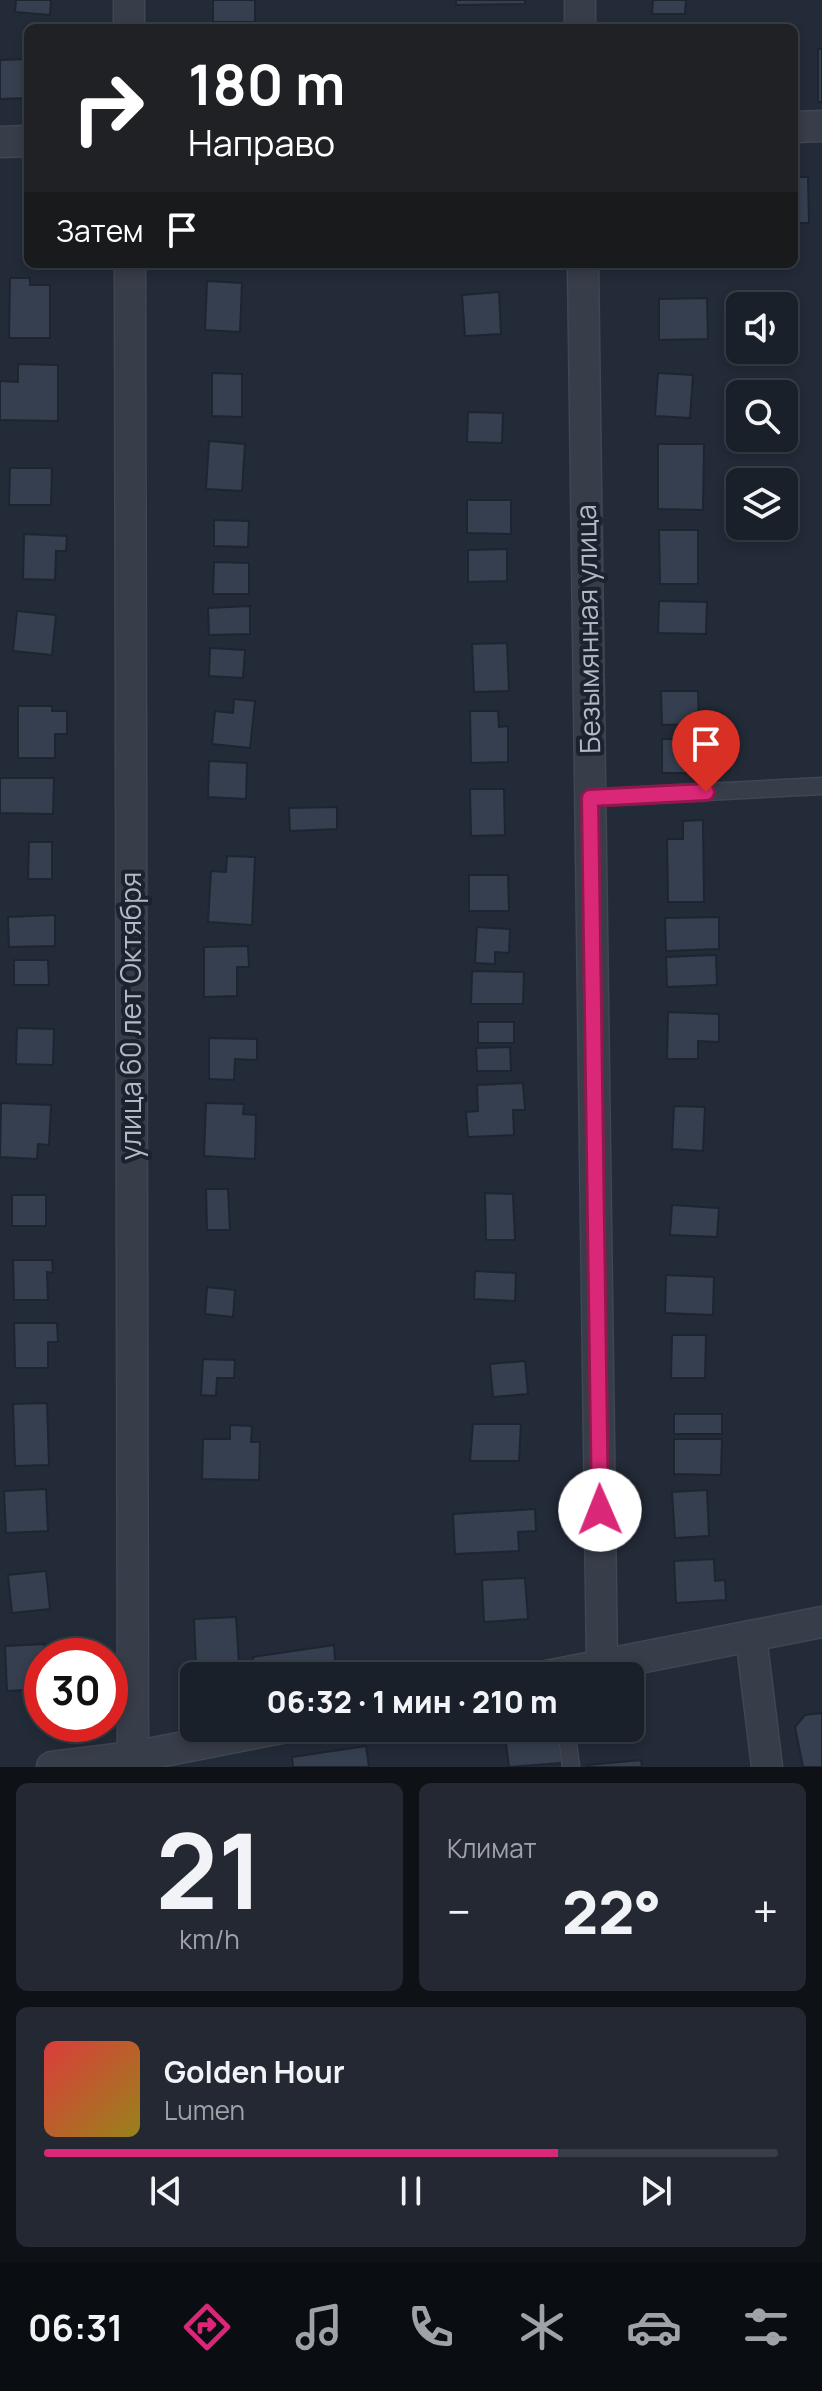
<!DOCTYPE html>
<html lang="ru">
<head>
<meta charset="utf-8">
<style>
	:root { --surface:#1a202a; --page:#232832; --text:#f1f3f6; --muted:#9fa3a8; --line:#383e47; --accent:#db2777 }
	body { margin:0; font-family:Manrope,sans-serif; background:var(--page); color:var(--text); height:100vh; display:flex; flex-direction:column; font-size:30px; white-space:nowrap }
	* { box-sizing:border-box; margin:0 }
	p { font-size:26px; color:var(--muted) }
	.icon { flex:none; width:44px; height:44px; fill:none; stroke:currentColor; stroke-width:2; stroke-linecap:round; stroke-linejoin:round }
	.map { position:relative; height:1767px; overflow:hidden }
	.details { display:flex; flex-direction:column; gap:16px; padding:16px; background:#0e1217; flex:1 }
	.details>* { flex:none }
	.top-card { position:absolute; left:24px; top:24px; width:774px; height:244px; border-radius:12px; box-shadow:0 4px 12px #0003,0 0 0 2px var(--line); background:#202124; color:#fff; overflow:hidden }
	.fabs { position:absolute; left:726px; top:292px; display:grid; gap:16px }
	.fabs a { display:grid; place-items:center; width:72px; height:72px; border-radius:12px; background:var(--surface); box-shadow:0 4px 12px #0003,0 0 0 2px var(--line); font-size:40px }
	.speed { position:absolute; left:24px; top:1638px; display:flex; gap:16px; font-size:40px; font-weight:700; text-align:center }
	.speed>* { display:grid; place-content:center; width:104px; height:104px; border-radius:50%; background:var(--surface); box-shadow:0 4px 12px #0003,0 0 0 2px var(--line); line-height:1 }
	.speed .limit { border:12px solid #d22; background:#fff; color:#111 }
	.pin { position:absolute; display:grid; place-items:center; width:68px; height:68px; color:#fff; margin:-82px -34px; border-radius:50% 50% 50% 0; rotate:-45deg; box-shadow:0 0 8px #0007 }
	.pin .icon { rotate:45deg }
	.me { position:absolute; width:88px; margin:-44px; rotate:359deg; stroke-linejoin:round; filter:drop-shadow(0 0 6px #0008) }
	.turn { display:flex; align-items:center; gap:28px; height:168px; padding:0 32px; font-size:36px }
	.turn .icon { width:104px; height:104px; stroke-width:2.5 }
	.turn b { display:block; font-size:56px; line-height:68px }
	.then { display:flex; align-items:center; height:76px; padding:0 32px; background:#0003; gap:16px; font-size:30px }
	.big { font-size:60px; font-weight:800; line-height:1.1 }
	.details .tile { flex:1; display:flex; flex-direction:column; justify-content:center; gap:12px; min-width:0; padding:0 28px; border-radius:12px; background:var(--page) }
	.details .dial { align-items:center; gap:0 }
	.dial b { font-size:104px; line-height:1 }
	.song { display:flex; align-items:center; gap:24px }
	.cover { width:96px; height:96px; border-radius:12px; background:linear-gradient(135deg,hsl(0 70% 55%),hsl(50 70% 35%)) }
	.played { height:8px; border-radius:4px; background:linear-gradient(90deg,var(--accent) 70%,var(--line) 70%) }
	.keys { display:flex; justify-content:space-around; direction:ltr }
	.heat { display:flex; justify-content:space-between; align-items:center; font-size:44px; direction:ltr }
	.details .tiles { flex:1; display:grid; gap:16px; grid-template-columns:1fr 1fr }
	.tile:last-child { grid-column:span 2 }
	.trip { position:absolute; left:180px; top:1662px; width:464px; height:80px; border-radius:12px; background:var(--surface); box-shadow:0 4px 12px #0003,0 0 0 2px var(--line); font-weight:800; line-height:80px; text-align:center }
	.menu { display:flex; height:128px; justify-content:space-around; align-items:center; background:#0a0d11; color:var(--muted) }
	.menu .icon { width:56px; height:56px }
	.menu .selected { color:var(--accent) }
	.menu b { font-size:36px; color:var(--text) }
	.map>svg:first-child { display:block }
</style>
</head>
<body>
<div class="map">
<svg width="822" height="1767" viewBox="0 0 822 1767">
	<rect width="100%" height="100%" fill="#232b38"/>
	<g fill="#353f4f" stroke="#1e2430" stroke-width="2">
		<polygon points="16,0 51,0 50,15 15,12"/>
		<rect x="213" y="0" width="42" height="22"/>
		<polygon points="456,0 525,0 525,4 456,5"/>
		<polygon points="653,0 686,0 685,14 652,14"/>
		<rect x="818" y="49" width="4" height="53"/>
		<polygon points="28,59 28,98 0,99 0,60"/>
		<polygon points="794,177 808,177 809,223 794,223"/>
		<polygon points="10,278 30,278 30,285 50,285 50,338 9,338"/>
		<polygon points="207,281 242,283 240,332 205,330"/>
		<polygon points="499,292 501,334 465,336 462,295"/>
		<polygon points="707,298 708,339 659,340 659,299"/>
		<polygon points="18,364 58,365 58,421 0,420 0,381 18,382"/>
		<polygon points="212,373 242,374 242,417 212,416"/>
		<polygon points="658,373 693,375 690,418 655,416"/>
		<polygon points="468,412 503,413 502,443 467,442"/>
		<polygon points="209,441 245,444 242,491 206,489"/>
		<polygon points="658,444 704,444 703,510 658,509"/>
		<polygon points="10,468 52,468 51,505 9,505"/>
		<polygon points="467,500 511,500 511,534 467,533"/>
		<polygon points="214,520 249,521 248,547 214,546"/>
		<polygon points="659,530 698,530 698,584 660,584"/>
		<polygon points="24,534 67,536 66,551 56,551 55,580 23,579"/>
		<polygon points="507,549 507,581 468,582 468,550"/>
		<polygon points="214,562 249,563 249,594 213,594"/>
		<polygon points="659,601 707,602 706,634 658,633"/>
		<polygon points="250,606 250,634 209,635 208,608"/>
		<polygon points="17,611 56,615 52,655 13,651"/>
		<polygon points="507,643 509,691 474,692 472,644"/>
		<polygon points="210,648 245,650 243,678 209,676"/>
		<polygon points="661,691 698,691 699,724 662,725"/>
		<polygon points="234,699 255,701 250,748 212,744 215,711 233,713"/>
		<polygon points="18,706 52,706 52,711 67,711 67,734 55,734 55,758 18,758"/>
		<polygon points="470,711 498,711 499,727 508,726 508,762 471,763"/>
		<polygon points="662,739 703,739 704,773 662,773"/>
		<polygon points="209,761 247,763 246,799 208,797"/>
		<polygon points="0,778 54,778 53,814 0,813"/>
		<polygon points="470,789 504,789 505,835 471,836"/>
		<polygon points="337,807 337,829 290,831 289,808"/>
		<polygon points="703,820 704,902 668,902 667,839 683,839 683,821"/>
		<polygon points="29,842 52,842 52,879 28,879"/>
		<polygon points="227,856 255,857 252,925 208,922 211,871 226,872"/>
		<polygon points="469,875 508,875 509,911 469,911"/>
		<polygon points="55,915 55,946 9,947 8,917"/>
		<polygon points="719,917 719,949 666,951 665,918"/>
		<polygon points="477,927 510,929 509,953 495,952 495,964 475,963"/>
		<polygon points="248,946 249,967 237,967 237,996 204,997 204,947"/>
		<polygon points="716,955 717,985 667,987 666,957"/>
		<polygon points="14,960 48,960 49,985 14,985"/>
		<polygon points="472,971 524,972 523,1004 471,1004"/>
		<polygon points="668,1012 719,1014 719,1042 698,1041 698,1059 667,1059"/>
		<rect x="478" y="1022" width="36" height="21"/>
		<polygon points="17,1028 54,1029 53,1065 16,1064"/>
		<polygon points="209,1038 257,1039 257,1060 235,1059 234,1080 209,1079"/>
		<polygon points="510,1047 511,1071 477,1071 476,1048"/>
		<polygon points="523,1083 525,1110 513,1110 514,1135 468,1137 466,1112 478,1111 477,1085"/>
		<polygon points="1,1103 51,1105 49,1145 38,1144 37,1159 0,1157"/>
		<polygon points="206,1103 244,1104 243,1114 256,1115 255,1159 204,1156"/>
		<polygon points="674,1106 705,1107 703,1151 672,1149"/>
		<polygon points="206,1189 228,1189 230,1230 207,1230"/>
		<polygon points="485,1193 513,1194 515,1240 486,1240"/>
		<rect x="12" y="1195" width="34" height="31"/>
		<polygon points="672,1205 719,1208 717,1237 670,1235"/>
		<polygon points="13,1260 52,1260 53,1273 47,1272 48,1300 14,1300"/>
		<polygon points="475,1271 516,1273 515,1301 474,1299"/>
		<polygon points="666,1275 714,1277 713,1315 665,1313"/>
		<polygon points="207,1287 235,1290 233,1317 205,1314"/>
		<polygon points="14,1323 57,1323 58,1342 48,1342 48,1368 15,1368"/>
		<polygon points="672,1335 706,1335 705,1378 671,1378"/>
		<polygon points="203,1359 235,1360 234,1378 217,1378 216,1396 201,1395"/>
		<polygon points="525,1361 528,1394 493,1397 490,1364"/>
		<polygon points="47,1403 49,1465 15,1466 13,1404"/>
		<rect x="674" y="1414" width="48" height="20"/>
		<polygon points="473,1424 521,1424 519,1461 470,1461"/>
		<polygon points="230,1425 252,1426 251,1442 260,1442 259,1480 202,1479 203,1439 230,1439"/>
		<polygon points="674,1439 722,1439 721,1475 674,1474"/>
		<polygon points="46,1489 48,1531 6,1533 4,1491"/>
		<polygon points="707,1490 709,1536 675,1538 672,1492"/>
		<polygon points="535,1509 536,1531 518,1532 519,1551 455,1554 453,1514"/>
		<polygon points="714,1559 715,1581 725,1580 726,1600 676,1603 674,1561"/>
		<polygon points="46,1571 50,1609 12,1613 8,1575"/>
		<polygon points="525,1578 528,1619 484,1622 482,1580"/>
		<polygon points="236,1617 239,1664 196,1666 194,1619"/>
		<polygon points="45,1644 42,1689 7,1691 5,1646"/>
		<polygon points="334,1645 336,1676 254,1676 253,1657"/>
		<polygon points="822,1713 822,1767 803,1767 795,1727 805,1715"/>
		<polygon points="504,1728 558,1728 562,1763 509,1767"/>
		<polygon points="366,1746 369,1767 293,1767 292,1757"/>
		<polygon points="641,1760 642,1767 587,1767 587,1765"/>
	</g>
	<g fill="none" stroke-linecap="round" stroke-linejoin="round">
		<g stroke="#404652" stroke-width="19">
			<g id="lane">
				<polyline points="590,798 822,786"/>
				<polyline points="566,1728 571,1767"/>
			</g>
		</g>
		<g stroke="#404652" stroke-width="33">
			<g id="street">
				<polyline points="129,0 129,28"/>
				<polyline points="580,0 580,28"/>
				<polyline points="794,127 822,126"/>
				<polyline points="0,142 28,141"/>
				<polyline points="583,264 602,1665"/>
				<polyline points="751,1636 767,1767"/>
				<polyline points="547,1676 822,1622"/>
				<polyline points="52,1767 133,1757 281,1728"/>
				<polyline points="130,1767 133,1757 130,264"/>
			</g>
		</g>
		<use href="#lane" stroke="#373d49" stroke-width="16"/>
		<use href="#street" stroke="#373d49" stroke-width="30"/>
	</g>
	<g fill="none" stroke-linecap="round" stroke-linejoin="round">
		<g stroke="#8e194d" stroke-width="20">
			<polyline id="route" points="600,1510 590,798 706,792"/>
		</g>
		<use href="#route" stroke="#db2777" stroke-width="14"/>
	</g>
	<g text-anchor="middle" stroke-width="8" stroke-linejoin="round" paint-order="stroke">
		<g font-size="28" fill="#b2b8c5" stroke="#1c222e">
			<text transform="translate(588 629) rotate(-91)" y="10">Безымянная улица</text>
			<text transform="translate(131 1016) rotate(-90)" y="10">улица 60 лет Октября</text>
		</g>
	</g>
</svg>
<div class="fabs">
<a><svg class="icon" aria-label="sound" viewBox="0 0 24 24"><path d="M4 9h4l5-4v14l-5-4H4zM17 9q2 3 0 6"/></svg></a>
<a><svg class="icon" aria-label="search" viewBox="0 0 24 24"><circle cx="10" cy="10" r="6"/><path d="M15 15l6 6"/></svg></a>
<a><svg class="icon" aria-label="layers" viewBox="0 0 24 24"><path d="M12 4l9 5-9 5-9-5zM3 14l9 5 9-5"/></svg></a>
</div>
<div class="speed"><div class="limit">30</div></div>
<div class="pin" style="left:706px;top:792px;background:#d93025"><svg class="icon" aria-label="arrive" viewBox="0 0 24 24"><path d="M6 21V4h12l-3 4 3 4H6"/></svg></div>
<svg class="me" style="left:600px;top:1510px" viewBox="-20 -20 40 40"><circle r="19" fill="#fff"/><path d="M0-13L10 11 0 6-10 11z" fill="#db2777"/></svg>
<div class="trip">06:32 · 1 мин · 210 m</div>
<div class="top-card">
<div class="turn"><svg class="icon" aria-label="right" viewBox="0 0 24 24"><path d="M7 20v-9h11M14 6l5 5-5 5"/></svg><div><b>180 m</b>Направо</div></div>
<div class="then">Затем<svg class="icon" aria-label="arrive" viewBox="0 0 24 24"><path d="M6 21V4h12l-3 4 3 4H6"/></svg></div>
</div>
</div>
<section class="details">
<div class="tiles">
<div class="tile dial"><b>21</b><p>km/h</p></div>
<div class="tile"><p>Климат</p>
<div class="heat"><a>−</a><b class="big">22°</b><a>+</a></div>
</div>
<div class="tile">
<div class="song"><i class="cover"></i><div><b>Golden Hour</b><p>Lumen</p></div></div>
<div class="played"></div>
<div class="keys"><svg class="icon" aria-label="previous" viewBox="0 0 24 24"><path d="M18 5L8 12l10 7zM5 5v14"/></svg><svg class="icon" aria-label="pause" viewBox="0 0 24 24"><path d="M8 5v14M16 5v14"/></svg><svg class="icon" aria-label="next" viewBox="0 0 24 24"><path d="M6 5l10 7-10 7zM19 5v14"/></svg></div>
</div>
</div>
</section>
<nav class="menu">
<b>06:31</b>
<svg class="icon selected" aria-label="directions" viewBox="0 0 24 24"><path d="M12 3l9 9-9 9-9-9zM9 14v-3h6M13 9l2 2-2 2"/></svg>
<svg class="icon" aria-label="music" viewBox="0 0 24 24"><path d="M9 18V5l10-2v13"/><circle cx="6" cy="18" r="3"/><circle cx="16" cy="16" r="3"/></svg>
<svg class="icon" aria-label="phone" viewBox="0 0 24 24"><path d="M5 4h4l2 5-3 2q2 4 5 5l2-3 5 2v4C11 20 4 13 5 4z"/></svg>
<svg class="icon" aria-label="climate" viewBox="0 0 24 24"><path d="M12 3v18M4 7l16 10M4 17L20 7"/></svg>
<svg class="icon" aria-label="car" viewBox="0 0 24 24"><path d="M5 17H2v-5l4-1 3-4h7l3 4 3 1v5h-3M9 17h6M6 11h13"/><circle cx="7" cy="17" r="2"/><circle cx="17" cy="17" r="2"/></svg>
<svg class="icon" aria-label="filters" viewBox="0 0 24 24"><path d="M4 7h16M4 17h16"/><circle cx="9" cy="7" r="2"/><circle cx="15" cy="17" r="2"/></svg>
</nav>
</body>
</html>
